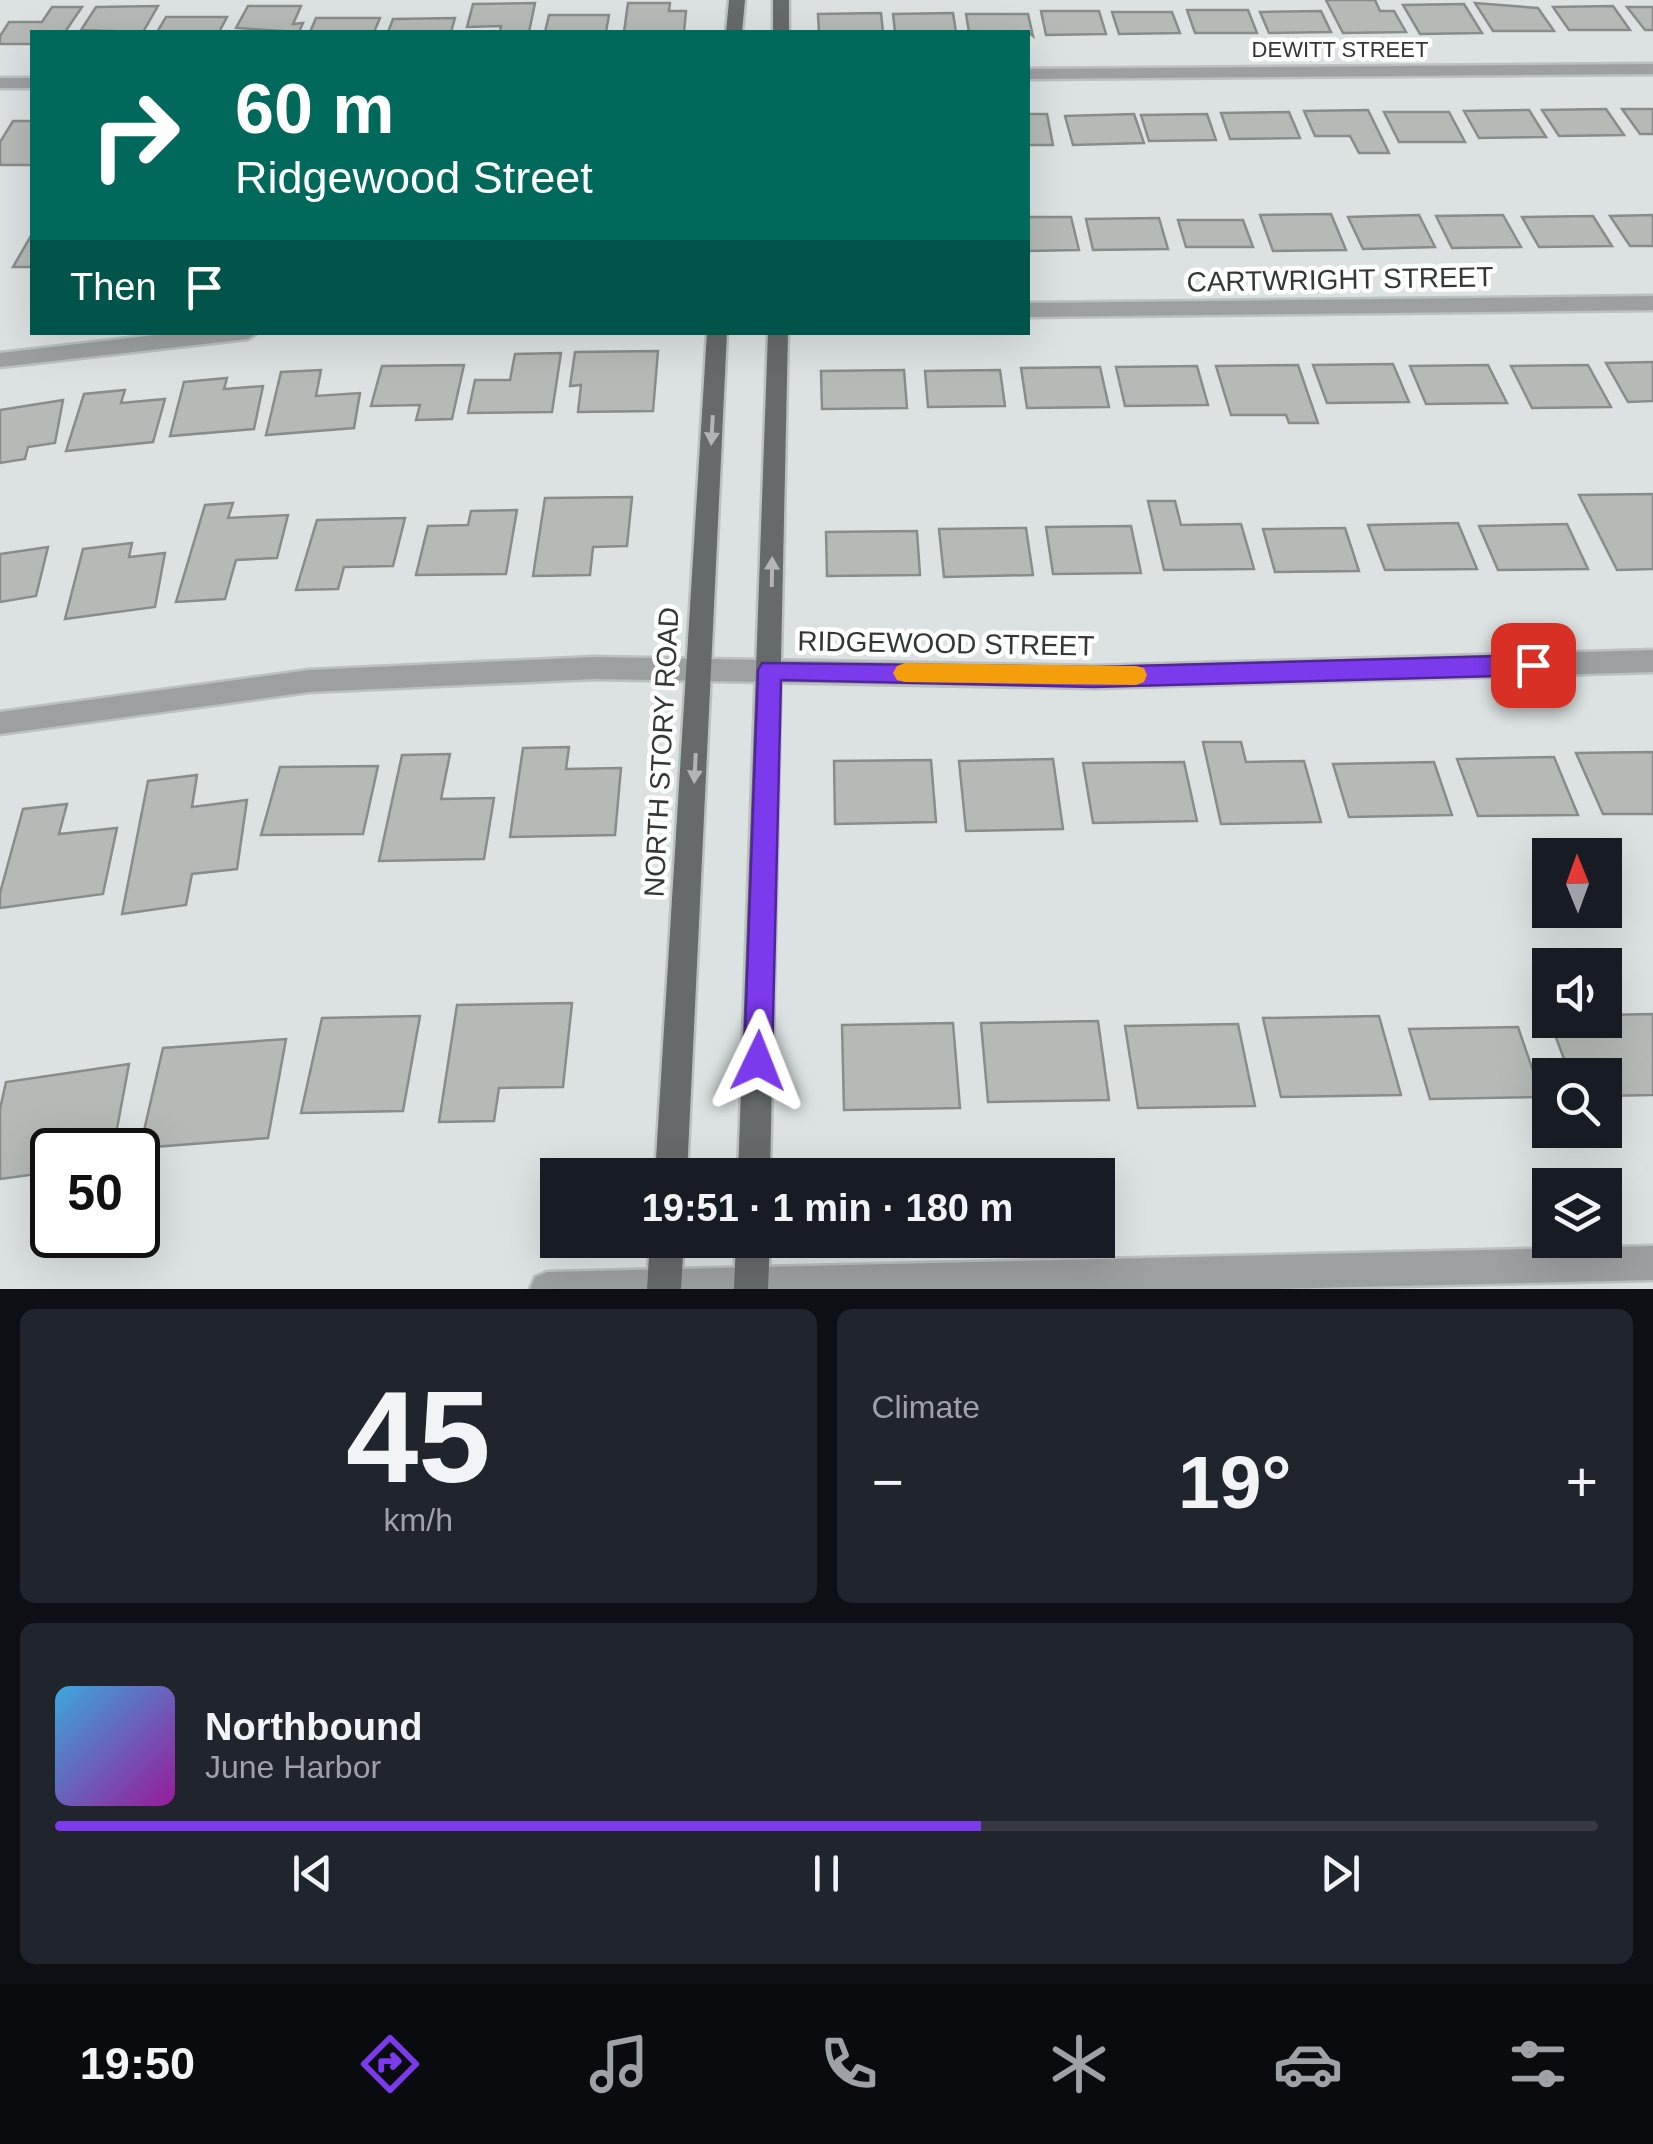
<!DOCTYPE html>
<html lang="en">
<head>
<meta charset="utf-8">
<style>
	:root { --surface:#171b24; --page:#20242c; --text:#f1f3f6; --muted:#9ea1a6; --line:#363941; --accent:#7c3aed }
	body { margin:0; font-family:Helvetica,sans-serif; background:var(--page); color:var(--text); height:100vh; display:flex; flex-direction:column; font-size:38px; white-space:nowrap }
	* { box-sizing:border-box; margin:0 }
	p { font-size:32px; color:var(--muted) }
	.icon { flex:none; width:55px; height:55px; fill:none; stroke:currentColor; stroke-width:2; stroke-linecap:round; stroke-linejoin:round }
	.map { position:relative; height:1289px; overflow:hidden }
	.side { display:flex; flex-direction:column; gap:20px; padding:20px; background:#0d0f14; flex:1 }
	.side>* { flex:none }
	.banner { position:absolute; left:30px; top:30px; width:1000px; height:305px; border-radius:0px; box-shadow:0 10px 40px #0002; background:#00695c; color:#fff; overflow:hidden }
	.needle { width:65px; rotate:359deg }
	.buttons { position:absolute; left:1532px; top:838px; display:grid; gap:20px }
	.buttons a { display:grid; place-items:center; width:90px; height:90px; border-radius:0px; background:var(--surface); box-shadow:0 10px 40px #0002; font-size:50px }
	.speed { position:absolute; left:30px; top:1128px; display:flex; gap:20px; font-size:50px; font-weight:700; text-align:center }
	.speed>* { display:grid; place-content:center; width:130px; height:130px; border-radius:50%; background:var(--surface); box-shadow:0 10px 40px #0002; line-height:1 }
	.speed .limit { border:5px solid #111; border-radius:15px; background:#fff; color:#111 }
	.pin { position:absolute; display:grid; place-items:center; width:85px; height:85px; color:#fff; margin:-42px; border-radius:20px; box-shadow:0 5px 15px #0006 }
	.me { position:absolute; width:110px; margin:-55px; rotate:2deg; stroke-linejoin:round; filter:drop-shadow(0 0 8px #0008) }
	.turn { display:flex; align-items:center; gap:35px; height:210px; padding:0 40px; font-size:45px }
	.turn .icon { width:130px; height:130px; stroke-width:2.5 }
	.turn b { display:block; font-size:70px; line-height:85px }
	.then { display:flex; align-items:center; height:95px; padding:0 40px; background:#0003; gap:20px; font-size:38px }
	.big { font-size:75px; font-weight:700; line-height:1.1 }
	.side .widget { flex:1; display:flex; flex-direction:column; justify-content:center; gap:15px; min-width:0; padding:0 35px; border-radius:15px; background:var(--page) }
	.side .dial { align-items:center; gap:0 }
	.dial b { font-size:130px; line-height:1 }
	.song { display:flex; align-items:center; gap:30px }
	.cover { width:120px; height:120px; border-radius:15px; background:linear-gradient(135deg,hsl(200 70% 55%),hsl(300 70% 35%)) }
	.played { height:10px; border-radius:5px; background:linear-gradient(90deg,var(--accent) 60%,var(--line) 60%) }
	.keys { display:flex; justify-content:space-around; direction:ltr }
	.heat { display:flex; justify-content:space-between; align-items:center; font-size:55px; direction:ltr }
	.side .tiles { flex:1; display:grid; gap:20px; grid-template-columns:1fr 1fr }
	.widget:last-child { grid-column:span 2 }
	.trip { position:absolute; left:540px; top:1158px; width:575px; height:100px; border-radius:0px; background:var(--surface); box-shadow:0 10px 40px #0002; font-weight:700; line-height:100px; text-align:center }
	.tabs { display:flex; height:160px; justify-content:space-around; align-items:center; background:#090b0e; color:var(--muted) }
	.tabs .icon { width:70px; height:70px }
	.tabs .current { color:var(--accent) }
	.tabs b { font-size:45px; color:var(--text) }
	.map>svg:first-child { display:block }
</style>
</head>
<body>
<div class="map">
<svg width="1653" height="1289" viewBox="0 0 1653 1289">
	<rect width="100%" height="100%" fill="#dce2e2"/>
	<g fill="#b5bab7" stroke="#888d8b" stroke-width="2.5">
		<polygon points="1326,0 1375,0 1380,11 1394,11 1406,32 1343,33"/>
		<polygon points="535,3 529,32 500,32 501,26 467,27 473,4"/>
		<polygon points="628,3 670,3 669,11 686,11 684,32 624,32"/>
		<polygon points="1475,3 1538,8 1554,31 1493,31"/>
		<polygon points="1464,4 1482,33 1420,34 1403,5"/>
		<polygon points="158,6 143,32 81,30 96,7"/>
		<polygon points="248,6 301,6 293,24 303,23 299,32 236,28"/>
		<polygon points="1613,6 1630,30 1569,30 1553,7"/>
		<polygon points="52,7 82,7 65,32 32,32 32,44 0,44 0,36 9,22 42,22"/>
		<polygon points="1627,7 1653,7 1653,30 1645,30"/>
		<polygon points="1187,10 1248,10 1257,33 1195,33"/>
		<polygon points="1041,11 1099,11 1106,34 1046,35"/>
		<polygon points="1321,11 1331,32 1269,33 1260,12"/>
		<polygon points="1112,12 1172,12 1180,33 1119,34"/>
		<polygon points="881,13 883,32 819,32 818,14"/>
		<polygon points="953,13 956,32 895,32 893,14"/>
		<polygon points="966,14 1028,14 1033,36 1028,32 969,32"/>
		<polygon points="549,15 609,15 606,32 545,32"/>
		<polygon points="166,17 227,17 219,32 157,32"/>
		<polygon points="316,18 380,18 374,32 310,32"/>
		<polygon points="455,18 451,32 388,32 393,19"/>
		<polygon points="1606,109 1624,135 1559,136 1542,110"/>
		<polygon points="1622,109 1653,109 1653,134 1640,134"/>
		<polygon points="1368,110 1389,153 1359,153 1350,136 1315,136 1304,111"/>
		<polygon points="1529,110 1546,137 1479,138 1464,111"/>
		<polygon points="1289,112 1300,138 1230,139 1221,113"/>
		<polygon points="1384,112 1449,112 1465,142 1399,142"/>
		<polygon points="1028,114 1047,114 1053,145 1028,145"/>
		<polygon points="1134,114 1144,143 1073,145 1065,116"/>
		<polygon points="1207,114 1216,140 1149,141 1141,115"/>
		<polygon points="13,121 32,121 32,165 0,165 0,142"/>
		<polygon points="1331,214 1346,250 1273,251 1260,215"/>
		<polygon points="1419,215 1435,247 1363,249 1348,217"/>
		<polygon points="1503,215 1521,247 1452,248 1436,216"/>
		<polygon points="1653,215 1653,246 1630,246 1610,216"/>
		<polygon points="1593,216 1612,246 1539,247 1522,217"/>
		<polygon points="1028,217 1071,217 1079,250 1028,251"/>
		<polygon points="1159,218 1168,249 1093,250 1086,219"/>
		<polygon points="1178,220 1243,220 1253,247 1186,247"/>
		<polygon points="32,234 32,267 13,267"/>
		<polygon points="658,351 653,411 578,412 581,385 570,386 575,352"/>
		<polygon points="561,353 552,412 468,413 475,380 510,380 515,354"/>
		<polygon points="1653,362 1653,401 1628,402 1606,363"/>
		<polygon points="1393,364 1409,402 1327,403 1313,365"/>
		<polygon points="464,365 452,419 416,420 420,405 371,406 382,366"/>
		<polygon points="1298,365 1318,423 1289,423 1286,415 1231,415 1216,366"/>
		<polygon points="1488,365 1507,403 1426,404 1410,366"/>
		<polygon points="1588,365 1611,407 1532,408 1511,366"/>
		<polygon points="1197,366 1208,405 1125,406 1116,367"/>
		<polygon points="1100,367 1109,407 1027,408 1021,368"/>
		<polygon points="321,370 316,396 360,393 354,428 266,435 281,372"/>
		<polygon points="904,370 907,408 822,409 821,371"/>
		<polygon points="1000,370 1005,406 928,407 925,371"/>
		<polygon points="227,378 224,389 263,386 254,429 170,436 184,382"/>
		<polygon points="125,390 121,403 165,399 153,442 66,451 84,394"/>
		<polygon points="63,400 55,443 28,447 25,459 0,463 0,410"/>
		<polygon points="1653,494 1653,569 1617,570 1579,495"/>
		<polygon points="632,497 627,546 593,547 590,575 533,576 545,498"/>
		<polygon points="1148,501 1175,501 1181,525 1241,524 1254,569 1164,570"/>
		<polygon points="233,503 228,518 288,515 277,558 236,560 225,599 176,602 205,505"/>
		<polygon points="517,510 506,574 416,575 428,526 468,525 471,511"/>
		<polygon points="405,518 393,566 344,567 338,589 296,590 317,520"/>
		<polygon points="1458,523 1477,569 1385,570 1368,525"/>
		<polygon points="1567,524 1588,569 1498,570 1479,526"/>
		<polygon points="1131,526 1141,573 1053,574 1046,527"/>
		<polygon points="1026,528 1033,575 944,577 939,529"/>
		<polygon points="1345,528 1359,571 1275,572 1263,529"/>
		<polygon points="917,531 920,575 827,576 826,532"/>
		<polygon points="132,543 129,557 165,553 155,607 65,619 83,549"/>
		<polygon points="48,547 36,596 0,602 0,554"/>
		<polygon points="1203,742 1241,742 1246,762 1304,761 1321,822 1221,824"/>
		<polygon points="569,747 566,769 621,768 615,835 510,837 523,748"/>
		<polygon points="1653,752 1653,814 1603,814 1576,753"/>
		<polygon points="450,754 441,799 494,798 484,859 379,861 402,755"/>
		<polygon points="1554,757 1578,815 1478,816 1457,759"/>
		<polygon points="1053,759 1063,829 966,831 959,761"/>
		<polygon points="931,760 936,822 835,824 834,761"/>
		<polygon points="1184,762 1197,821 1093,823 1083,763"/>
		<polygon points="1434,762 1452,815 1349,817 1333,764"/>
		<polygon points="378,766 363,834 261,835 280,767"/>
		<polygon points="197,775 192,807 247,800 237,869 192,874 186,905 122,914 148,781"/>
		<polygon points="67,804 59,834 117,828 103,894 0,908 0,893 23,809"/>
		<polygon points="572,1003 563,1087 499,1088 494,1121 439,1122 457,1005"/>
		<polygon points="1653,1014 1653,1095 1605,1096 1605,1075 1570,1075 1548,1016 1550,1020 1605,1020 1605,1015"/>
		<polygon points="420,1016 403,1111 301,1113 322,1018"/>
		<polygon points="1379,1016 1401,1095 1281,1097 1263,1018"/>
		<polygon points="1098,1021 1109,1100 988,1102 981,1023"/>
		<polygon points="953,1023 960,1108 844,1110 842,1025"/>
		<polygon points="1238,1024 1255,1106 1138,1108 1125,1026"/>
		<polygon points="1518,1027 1542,1097 1430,1099 1409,1029"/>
		<polygon points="286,1039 268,1138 140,1148 163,1048"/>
		<polygon points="129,1064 113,1150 52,1150 52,1172 0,1179 0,1109 6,1082"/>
	</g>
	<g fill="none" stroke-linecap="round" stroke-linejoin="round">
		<g stroke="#bbc0c0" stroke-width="5">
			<g id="minor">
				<polygon points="1653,64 1653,74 1028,79 1028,69"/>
				<rect x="0" y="78" width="32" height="10"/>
				<polygon points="1653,296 1653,310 1028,317 1028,303"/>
				<polygon points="181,332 258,332 248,339 0,367 0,353"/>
				<polygon points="1653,650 1653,672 1094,688 595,679 309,692 0,734 0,712 309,670 595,657 1094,666"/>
				<polygon points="1653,1246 1653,1280 1272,1289 530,1289 535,1277 547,1272"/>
			</g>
		</g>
		<g stroke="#bbc0c0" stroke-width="5">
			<g id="major">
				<polygon points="729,0 745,0 742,32 726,32"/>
				<rect x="773" y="0" width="16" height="32"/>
				<polygon points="707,332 727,332 687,1175 655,1175"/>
				<polygon points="768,332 788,332 770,1175 738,1175"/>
				<polygon points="650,1240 684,1240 681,1289 647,1289"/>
				<polygon points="736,1240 770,1240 768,1289 734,1289"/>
			</g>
		</g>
		<use href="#minor" fill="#9da0a1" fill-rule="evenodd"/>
		<use href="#major" fill="#666a6b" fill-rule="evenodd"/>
	</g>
	<defs><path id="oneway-solid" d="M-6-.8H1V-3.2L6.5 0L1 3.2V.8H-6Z" transform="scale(2.5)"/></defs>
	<g fill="#b2b4b5">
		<use href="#oneway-solid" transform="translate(712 430) rotate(93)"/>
		<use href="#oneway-solid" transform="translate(772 572) rotate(-89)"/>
		<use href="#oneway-solid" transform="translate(695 768) rotate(93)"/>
	</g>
	<polygon fill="#7c3aed" stroke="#51269a" stroke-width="2.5" points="1533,655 1541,658 1545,665 1541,672 1533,675 1094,687 781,680 772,1061 768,1071 758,1075 748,1071 744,1061 758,670 762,663 1094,667"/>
	<polygon fill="#f59e0b" points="905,663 1136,666 1144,668 1147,675 1144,682 1136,685 905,682 897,680 893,673 897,666"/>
	<g text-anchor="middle" stroke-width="9" stroke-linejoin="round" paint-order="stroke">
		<g font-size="22" fill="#353737" stroke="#fff">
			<text x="1340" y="57">DEWITT STREET</text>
		</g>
		<g font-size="28" fill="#353737" stroke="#fff">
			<text transform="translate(1340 279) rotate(-1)" y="10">CARTWRIGHT STREET</text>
			<text transform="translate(946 643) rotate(1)" y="10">RIDGEWOOD STREET</text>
			<text transform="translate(661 752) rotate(-87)" y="10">NORTH STORY ROAD</text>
		</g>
	</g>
</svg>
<div class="buttons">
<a><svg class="needle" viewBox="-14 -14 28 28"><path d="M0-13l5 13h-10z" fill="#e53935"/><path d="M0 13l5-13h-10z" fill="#9ea1a6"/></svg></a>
<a><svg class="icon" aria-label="sound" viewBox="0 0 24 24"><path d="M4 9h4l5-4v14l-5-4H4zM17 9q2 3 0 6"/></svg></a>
<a><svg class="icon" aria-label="search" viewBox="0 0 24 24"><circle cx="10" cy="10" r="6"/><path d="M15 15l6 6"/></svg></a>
<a><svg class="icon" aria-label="layers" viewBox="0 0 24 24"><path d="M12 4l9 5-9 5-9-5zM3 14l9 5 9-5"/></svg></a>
</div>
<div class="speed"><div class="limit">50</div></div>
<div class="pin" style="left:1533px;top:665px;background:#d93025"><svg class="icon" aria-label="arrive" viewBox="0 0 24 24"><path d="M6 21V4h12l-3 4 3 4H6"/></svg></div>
<svg class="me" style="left:758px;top:1061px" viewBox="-20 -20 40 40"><path d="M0-17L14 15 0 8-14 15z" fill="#7c3aed" stroke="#fff" stroke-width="4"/></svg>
<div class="trip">19:51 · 1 min · 180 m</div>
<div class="banner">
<div class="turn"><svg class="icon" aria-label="right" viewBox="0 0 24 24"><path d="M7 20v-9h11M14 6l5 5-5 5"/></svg><div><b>60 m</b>Ridgewood Street</div></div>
<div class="then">Then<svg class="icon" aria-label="arrive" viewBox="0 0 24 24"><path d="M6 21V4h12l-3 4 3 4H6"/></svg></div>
</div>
</div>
<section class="side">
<div class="tiles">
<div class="widget dial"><b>45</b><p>km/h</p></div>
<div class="widget"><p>Climate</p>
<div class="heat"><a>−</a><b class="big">19°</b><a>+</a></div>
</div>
<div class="widget">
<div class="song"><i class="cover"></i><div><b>Northbound</b><p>June Harbor</p></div></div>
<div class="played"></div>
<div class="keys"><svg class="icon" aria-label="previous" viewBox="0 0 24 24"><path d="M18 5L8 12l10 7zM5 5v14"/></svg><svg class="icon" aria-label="pause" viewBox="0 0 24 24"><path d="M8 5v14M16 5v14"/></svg><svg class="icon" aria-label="next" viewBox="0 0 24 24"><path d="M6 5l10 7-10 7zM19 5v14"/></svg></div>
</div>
</div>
</section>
<nav class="tabs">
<b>19:50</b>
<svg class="icon current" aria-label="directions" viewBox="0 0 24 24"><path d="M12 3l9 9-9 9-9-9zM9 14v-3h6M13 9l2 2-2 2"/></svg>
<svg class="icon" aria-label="music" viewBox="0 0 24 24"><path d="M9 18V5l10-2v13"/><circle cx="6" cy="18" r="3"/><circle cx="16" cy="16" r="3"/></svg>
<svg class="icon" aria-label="phone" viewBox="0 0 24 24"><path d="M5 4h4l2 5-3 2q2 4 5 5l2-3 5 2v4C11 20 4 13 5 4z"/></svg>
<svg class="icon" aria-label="climate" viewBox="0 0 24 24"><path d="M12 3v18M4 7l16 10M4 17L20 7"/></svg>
<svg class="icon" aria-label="car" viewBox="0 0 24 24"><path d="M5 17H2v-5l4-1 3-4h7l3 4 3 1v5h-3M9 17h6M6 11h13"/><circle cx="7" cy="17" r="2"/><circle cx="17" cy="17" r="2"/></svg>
<svg class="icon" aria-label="filters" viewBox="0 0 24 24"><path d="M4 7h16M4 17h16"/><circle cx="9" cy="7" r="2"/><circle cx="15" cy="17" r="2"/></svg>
</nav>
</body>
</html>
